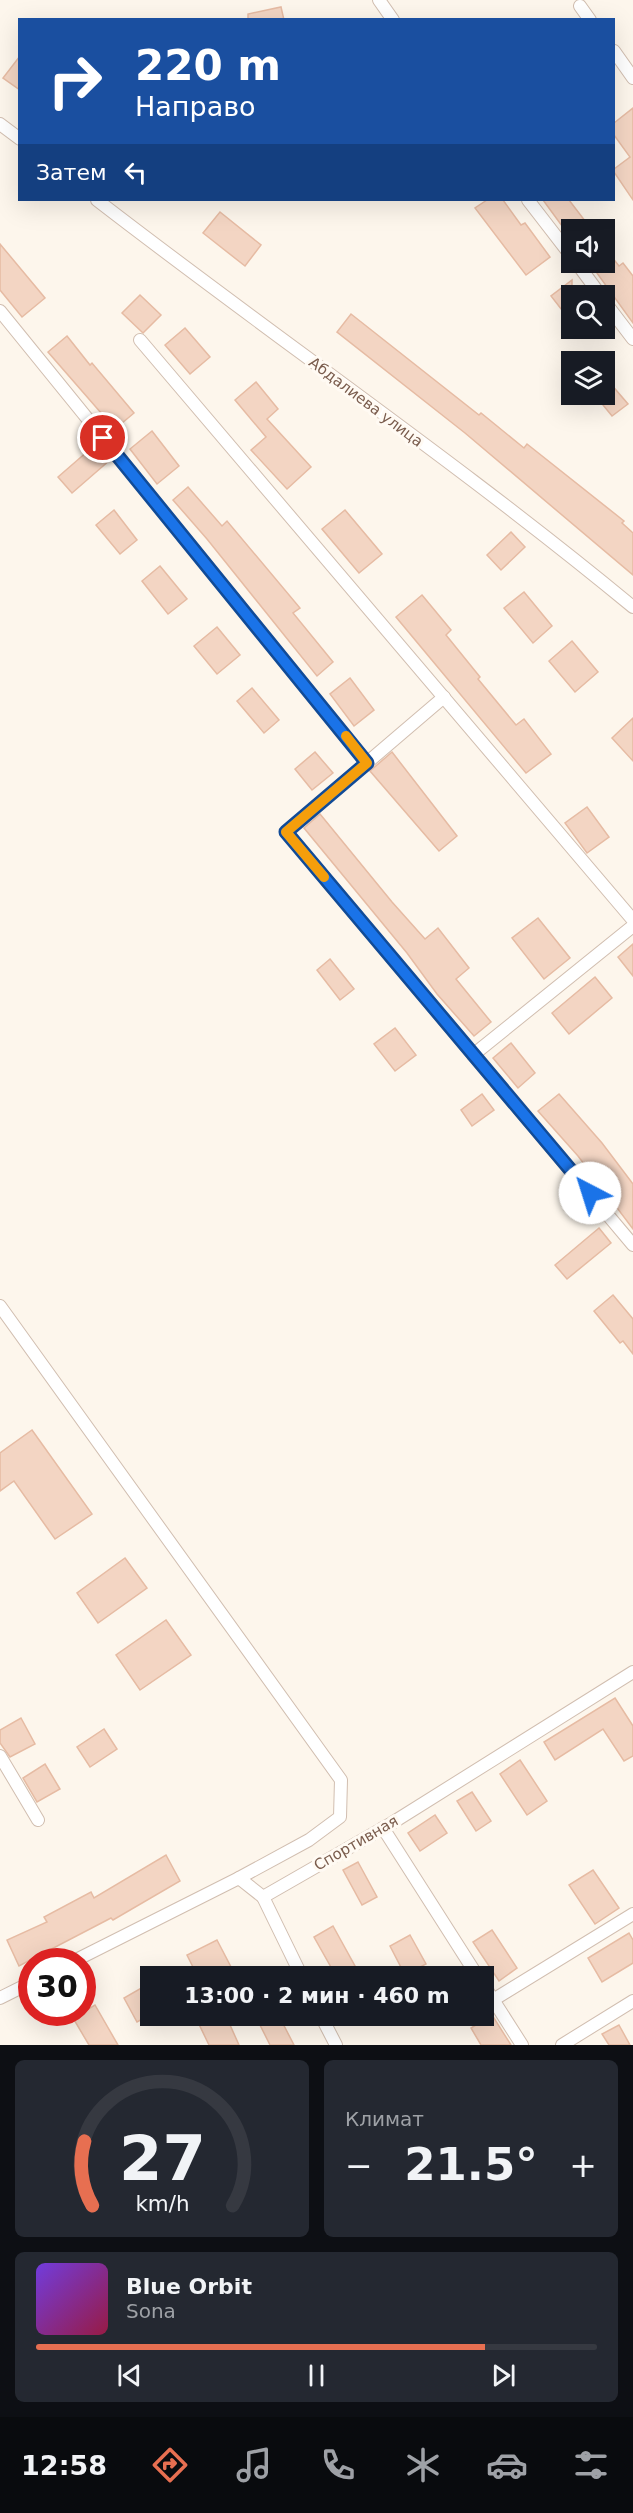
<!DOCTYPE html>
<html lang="ru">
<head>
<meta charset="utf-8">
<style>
	:root { --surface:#171b24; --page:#242831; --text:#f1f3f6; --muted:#9ea1a6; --line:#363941; --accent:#e76f51 }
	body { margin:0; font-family:"DejaVu Sans",sans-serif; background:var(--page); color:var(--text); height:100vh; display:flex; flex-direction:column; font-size:22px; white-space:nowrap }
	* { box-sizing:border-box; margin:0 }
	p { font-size:20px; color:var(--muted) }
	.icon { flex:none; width:33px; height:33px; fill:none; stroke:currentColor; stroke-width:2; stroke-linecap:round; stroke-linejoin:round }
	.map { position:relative; height:2045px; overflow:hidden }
	.panel { display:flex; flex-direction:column; gap:15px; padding:15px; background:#0d0f14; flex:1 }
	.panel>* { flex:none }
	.top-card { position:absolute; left:18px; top:18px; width:597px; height:183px; border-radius:0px; box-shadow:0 6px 24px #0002; background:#1a4fa0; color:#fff; overflow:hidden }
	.controls { position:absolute; left:561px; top:219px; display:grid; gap:12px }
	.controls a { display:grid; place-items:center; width:54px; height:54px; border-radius:0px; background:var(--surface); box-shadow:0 6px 24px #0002; font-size:30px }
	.speed { position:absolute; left:18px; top:1948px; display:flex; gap:12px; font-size:30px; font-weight:700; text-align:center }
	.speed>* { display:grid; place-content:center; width:78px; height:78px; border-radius:50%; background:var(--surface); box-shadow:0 6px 24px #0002; line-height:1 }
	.speed .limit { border:9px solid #d22; background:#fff; color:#111 }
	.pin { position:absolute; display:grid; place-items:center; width:51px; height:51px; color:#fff; margin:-26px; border:3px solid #fff; border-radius:50%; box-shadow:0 2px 6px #0007 }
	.me { position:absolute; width:66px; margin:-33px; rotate:320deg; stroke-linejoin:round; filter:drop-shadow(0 0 4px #0008) }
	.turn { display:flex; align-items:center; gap:21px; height:126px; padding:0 18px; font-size:27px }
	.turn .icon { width:78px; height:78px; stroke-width:2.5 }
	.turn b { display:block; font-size:42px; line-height:51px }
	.then { display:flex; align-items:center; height:57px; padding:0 18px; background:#0003; gap:12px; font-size:22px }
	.big { font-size:45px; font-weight:800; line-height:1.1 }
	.panel .tile { flex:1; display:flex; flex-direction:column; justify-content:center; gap:9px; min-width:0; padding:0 21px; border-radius:9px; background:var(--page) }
	.panel .dial { align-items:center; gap:0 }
	.dial svg { height:156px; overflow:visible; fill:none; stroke:var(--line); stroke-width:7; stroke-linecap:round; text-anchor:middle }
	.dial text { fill:var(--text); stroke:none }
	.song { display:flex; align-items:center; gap:18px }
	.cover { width:72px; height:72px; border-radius:9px; background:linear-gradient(135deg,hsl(260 70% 55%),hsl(340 70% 35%)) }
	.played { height:6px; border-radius:3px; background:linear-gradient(90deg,var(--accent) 80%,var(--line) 80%) }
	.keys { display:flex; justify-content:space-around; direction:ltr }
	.heat { display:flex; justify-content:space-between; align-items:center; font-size:33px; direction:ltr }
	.panel .tiles { flex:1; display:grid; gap:15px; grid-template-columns:1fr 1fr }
	.tile:last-child { grid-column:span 2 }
	.trip { position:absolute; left:140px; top:1966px; width:354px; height:60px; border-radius:0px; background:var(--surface); box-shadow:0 6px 24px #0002; font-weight:800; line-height:60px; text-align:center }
	.dock { display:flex; height:96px; justify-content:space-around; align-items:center; background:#090b0e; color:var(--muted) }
	.dock .icon { width:42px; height:42px }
	.dock .active { color:var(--accent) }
	.dock b { font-size:27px; color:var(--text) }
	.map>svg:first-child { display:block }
</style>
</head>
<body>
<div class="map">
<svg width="633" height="2045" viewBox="0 0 633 2045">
	<rect width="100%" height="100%" fill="#fdf6ec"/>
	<g fill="#f3d5c3" stroke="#e6bba3" stroke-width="1.5">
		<polygon points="281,7 284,20 248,20 248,14"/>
		<polygon points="20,56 20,90 3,78"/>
		<polygon points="633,108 633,200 614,172 614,169 630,157 614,135 614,123"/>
		<polygon points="487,200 503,200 521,225 525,223 550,257 526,275 475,208"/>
		<polygon points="543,200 569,200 592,230 565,230"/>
		<polygon points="220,212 261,245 245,266 203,233"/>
		<polygon points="0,244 45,298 22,317 0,290"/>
		<polygon points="604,247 619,266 623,263 633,276 633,323 589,262 604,262"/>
		<polygon points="572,280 572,286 579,296 572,296 572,323 551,296"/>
		<polygon points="140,295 161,315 143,333 122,313"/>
		<polygon points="351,314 479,415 481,413 524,448 527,444 624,521 622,523 633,533 633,575 465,433 337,332"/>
		<polygon points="185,328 210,357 190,374 165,345"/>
		<polygon points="67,336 90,365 92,363 134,413 115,429 48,352"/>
		<polygon points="604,376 628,404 612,416 594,394 604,394"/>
		<polygon points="256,382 278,409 267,419 311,467 287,489 251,450 266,437 235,400"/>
		<polygon points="152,431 179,466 157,484 130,449"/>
		<polygon points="96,444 110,460 72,493 58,477"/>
		<polygon points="188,487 222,526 227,521 300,608 293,613 333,662 317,676 207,539 173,500"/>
		<polygon points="114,510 137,540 120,554 96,525"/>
		<polygon points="345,510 382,554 359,573 322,529"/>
		<polygon points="511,532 525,547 501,570 487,555"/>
		<polygon points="160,566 187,599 168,614 142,581"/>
		<polygon points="524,592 552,626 533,643 504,608"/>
		<polygon points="422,595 451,630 446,635 480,677 478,679 516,725 524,719 551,754 526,773 396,617"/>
		<polygon points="217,627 240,655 217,674 194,646"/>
		<polygon points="572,641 598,672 575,692 549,661"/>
		<polygon points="350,678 374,710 354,726 330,694"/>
		<polygon points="252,688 279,720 264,733 237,701"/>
		<polygon points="633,718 633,761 612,738"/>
		<polygon points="315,752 333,773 312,790 295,769"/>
		<polygon points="392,752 457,836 439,851 370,771"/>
		<polygon points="587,807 609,837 587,853 565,823"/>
		<polygon points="320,814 392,902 425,939 438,928 469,968 456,979 491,1022 474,1036 437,994 407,953 304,828"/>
		<polygon points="538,918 570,958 544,979 512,938"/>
		<polygon points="633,944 633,976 618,957"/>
		<polygon points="330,959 354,989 340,1000 317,970"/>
		<polygon points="595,977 612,998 569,1034 552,1013"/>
		<polygon points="395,1028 416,1055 395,1071 374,1044"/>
		<polygon points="511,1043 535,1073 518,1088 493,1058"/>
		<polygon points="482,1094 494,1110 472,1126 461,1110"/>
		<polygon points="559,1094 602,1143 633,1184 633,1229 578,1156 538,1111"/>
		<polygon points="599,1228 611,1243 567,1279 555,1265"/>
		<polygon points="613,1295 633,1319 633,1354 623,1341 620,1343 594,1311"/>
		<polygon points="32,1430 92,1514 55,1539 14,1481 0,1491 0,1453"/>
		<polygon points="125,1558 147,1588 98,1623 77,1593"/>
		<polygon points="166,1620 191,1655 140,1690 116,1655"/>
		<polygon points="615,1698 633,1726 633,1756 624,1761 603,1729 555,1760 544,1742"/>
		<polygon points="21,1718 35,1744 10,1757 0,1743 0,1730"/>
		<polygon points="104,1729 117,1749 90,1767 77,1747"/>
		<polygon points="520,1760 547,1801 527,1815 500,1774"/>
		<polygon points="45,1764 60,1789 37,1802 23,1778"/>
		<polygon points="472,1792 491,1821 476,1831 457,1801"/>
		<polygon points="435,1815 447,1833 420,1851 408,1833"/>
		<polygon points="166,1855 180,1881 113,1920 111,1918 19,1966 7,1940 47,1922 44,1917 91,1892 94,1898"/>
		<polygon points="358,1862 377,1897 362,1905 343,1870"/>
		<polygon points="593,1870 619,1908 595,1924 569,1885"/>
		<polygon points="333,1926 355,1966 336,1976 314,1937"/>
		<polygon points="492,1930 517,1968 499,1981 473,1942"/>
		<polygon points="629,1933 633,1940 633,1963 602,1982 588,1958"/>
		<polygon points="410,1935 426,1964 405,1975 390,1946"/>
		<polygon points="217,1940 231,1967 212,1977 198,1977 187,1955"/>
		<polygon points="150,1983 150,2015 137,2022 124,1998"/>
		<polygon points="95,2005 118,2045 89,2045 73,2018"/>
		<polygon points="492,2015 511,2045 481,2045 471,2028"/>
		<polygon points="195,2016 226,2016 239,2045 209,2045"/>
		<polygon points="279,2016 294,2045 270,2045 260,2025"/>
		<polygon points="619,2025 630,2045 609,2045 602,2034"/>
	</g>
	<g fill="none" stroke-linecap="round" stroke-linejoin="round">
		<g stroke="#d1beb0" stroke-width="14">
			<g id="street">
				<polyline points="379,0 393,20"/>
				<polyline points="580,6 590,20"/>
				<polyline points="614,51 633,78"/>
				<polyline points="0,124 20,139"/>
				<path d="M 97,200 C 274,337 460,464 633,607"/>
				<polyline points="528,200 572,257"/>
				<polyline points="576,262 601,296"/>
				<polyline points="604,301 633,339"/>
				<polyline points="0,311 367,763"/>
				<polyline points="140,340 633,920"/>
				<polyline points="444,697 286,832 633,1245"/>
				<polyline points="473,1055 633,926"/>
				<polyline points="0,1306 341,1780 340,1817 309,1840 239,1878"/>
				<polyline points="0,1756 38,1820"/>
				<polyline points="383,1828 478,1977"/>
				<polyline points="263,1897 302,1977"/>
				<polyline points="72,1962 239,1878 263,1897 392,1823 633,1672"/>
				<polyline points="483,1984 522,2045"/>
				<polyline points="0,1998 32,1982"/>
				<polyline points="493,2000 633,1914"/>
				<polyline points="321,2016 336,2045"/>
				<polyline points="562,2045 633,2001"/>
			</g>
		</g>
		<use href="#street" stroke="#fff" stroke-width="12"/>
	</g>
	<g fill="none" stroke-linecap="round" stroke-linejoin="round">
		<g stroke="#114b97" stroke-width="15">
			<polyline id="route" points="103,438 367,763 286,832 590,1193"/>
		</g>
		<use href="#route" stroke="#1a73e8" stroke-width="10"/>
		<polyline stroke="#f59e0b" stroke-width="10" points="324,877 286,832 367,763 346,736"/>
	</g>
	<g text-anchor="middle" stroke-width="6" stroke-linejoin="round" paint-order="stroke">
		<g font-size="15" fill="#7a5c4d" stroke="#fffaf3">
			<text transform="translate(366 402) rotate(37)" y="5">Абдалиева улица</text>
			<text transform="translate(356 1843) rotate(-30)" y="5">Спортивная</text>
		</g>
	</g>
</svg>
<div class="controls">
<a><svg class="icon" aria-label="sound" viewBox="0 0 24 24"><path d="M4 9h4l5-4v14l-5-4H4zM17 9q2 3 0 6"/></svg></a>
<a><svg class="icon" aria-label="search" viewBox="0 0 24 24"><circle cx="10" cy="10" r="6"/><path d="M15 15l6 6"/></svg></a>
<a><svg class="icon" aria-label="layers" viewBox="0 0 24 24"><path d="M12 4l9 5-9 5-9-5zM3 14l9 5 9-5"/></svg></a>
</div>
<div class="speed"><div class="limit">30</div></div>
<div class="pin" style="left:103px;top:438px;background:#d93025"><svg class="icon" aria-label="arrive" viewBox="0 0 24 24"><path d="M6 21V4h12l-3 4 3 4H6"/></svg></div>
<svg class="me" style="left:590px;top:1193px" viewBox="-20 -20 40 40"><circle r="19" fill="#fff"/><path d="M0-13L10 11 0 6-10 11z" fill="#1a73e8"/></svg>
<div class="trip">13:00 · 2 мин · 460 m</div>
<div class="top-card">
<div class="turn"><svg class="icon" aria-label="right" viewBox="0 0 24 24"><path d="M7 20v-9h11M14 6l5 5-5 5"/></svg><div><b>220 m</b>Направо</div></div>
<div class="then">Затем<svg class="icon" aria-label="left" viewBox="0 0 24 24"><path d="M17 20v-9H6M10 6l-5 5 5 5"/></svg></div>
</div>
</div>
<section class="panel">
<div class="tiles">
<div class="tile dial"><svg viewBox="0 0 100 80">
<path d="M14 69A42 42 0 1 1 86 69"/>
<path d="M14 69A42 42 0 0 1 10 36" stroke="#e76f51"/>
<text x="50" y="56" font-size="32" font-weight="700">27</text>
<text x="50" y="72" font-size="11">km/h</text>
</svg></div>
<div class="tile"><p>Климат</p>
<div class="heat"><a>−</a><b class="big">21.5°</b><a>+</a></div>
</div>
<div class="tile">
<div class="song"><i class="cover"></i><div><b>Blue Orbit</b><p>Sona</p></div></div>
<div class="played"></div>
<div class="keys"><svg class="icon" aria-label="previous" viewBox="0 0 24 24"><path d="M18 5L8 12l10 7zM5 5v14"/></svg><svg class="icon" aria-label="pause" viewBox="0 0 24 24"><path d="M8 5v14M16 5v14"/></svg><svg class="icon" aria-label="next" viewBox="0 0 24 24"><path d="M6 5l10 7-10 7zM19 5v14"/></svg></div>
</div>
</div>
</section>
<nav class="dock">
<b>12:58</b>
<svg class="icon active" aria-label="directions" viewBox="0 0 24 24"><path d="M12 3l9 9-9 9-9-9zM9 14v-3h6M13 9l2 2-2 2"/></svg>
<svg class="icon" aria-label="music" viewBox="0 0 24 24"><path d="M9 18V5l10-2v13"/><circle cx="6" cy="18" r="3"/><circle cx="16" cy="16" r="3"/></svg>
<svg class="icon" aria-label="phone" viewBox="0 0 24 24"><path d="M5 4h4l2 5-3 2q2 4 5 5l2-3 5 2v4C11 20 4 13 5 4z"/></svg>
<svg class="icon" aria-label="climate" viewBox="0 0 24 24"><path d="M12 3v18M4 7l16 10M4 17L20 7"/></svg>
<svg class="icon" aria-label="car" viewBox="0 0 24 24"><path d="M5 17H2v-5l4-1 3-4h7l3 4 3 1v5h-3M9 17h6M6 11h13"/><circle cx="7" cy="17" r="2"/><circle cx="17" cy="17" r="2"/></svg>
<svg class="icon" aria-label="filters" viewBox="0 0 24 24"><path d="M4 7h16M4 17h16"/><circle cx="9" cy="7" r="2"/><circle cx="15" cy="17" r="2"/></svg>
</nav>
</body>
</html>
